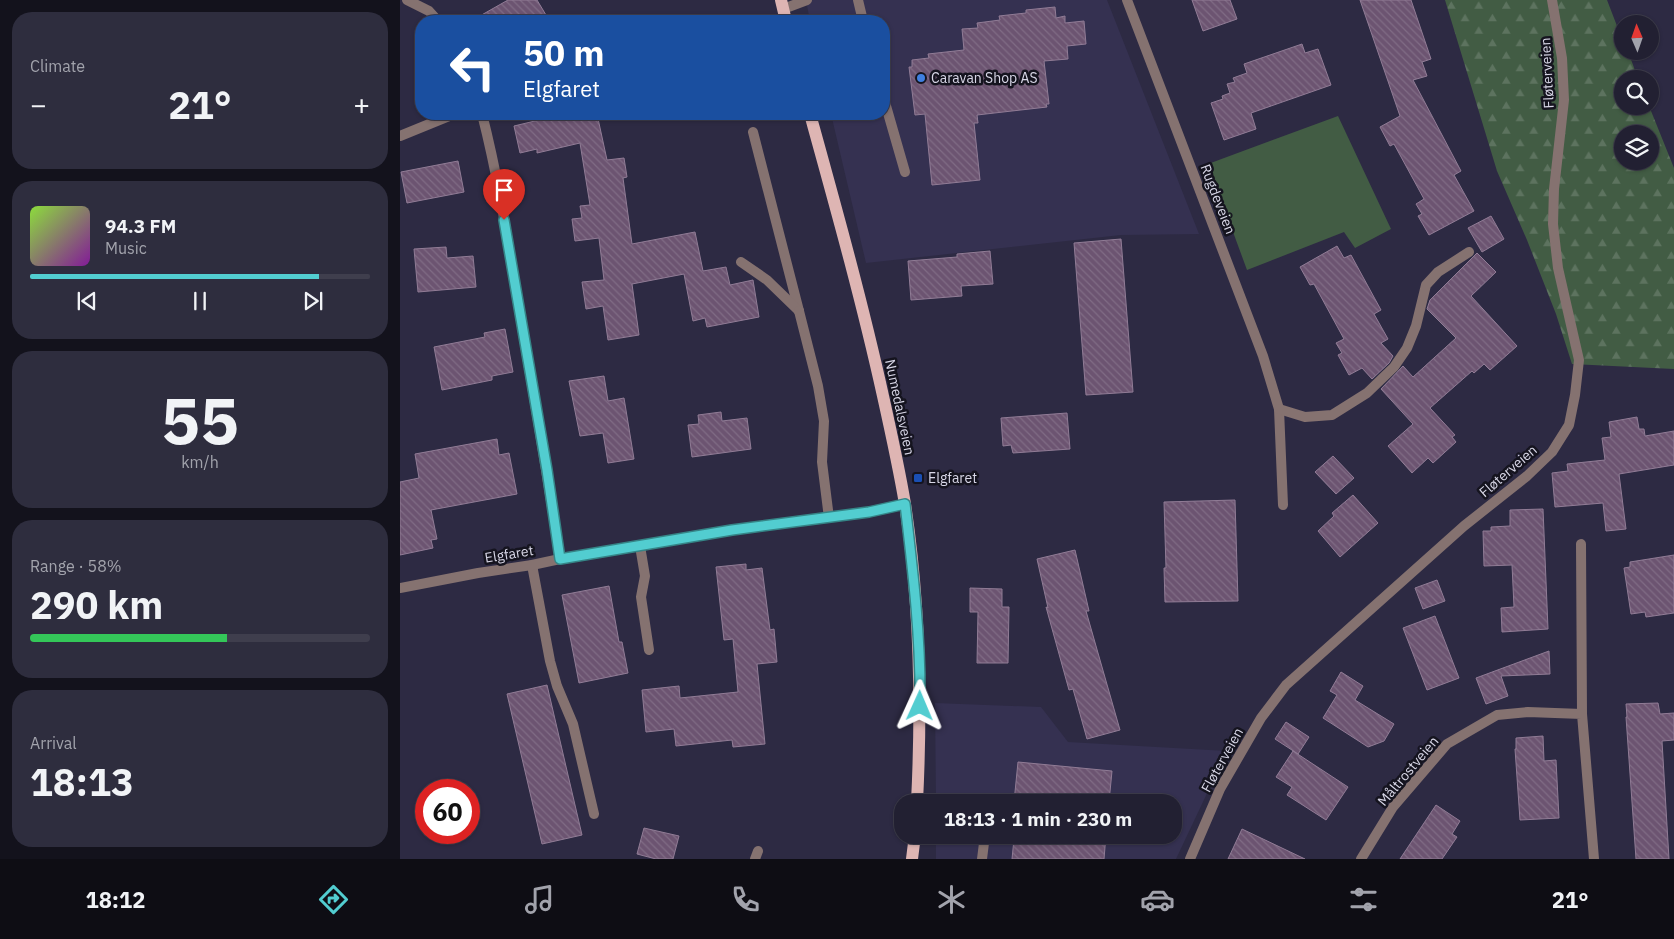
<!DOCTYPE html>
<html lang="en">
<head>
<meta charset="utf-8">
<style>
	:root { --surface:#222032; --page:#2e2d3e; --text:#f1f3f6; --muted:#a2a3ac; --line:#3f3e4d; --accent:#52cdd0 }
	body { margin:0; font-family:"IBM Plex Sans",sans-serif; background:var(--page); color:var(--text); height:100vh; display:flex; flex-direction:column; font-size:19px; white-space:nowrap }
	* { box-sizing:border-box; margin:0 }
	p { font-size:16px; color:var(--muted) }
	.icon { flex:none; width:28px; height:28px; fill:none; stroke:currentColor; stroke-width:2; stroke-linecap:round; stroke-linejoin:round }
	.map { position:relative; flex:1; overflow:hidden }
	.side { display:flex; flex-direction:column; gap:12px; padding:12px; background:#13121c; width:400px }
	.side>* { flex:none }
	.hud { position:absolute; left:15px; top:15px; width:475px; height:105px; border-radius:20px; box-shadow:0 1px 4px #0004,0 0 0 1px var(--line); background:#1a4fa0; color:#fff; overflow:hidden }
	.needle { width:32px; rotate:358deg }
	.fabs { position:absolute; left:1214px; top:15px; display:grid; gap:10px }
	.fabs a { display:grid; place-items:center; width:45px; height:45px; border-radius:50%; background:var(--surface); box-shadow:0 1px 4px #0004,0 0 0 1px var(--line); font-size:25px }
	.speed { position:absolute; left:15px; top:779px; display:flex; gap:10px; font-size:25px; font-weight:700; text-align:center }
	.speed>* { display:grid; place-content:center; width:65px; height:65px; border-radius:50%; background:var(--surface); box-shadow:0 1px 4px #0004,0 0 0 1px var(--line); line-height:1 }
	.speed .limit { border:8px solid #d22; background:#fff; color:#111 }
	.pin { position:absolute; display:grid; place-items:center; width:42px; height:42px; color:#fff; margin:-51px -21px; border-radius:50% 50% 50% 0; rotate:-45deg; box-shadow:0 0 5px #0007 }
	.pin .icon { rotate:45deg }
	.me { position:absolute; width:55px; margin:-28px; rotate:1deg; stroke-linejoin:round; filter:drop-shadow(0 0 4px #0008) }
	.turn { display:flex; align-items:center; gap:18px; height:105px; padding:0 25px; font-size:22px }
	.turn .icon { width:65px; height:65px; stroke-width:2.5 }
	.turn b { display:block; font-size:35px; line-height:42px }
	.big { font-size:38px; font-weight:700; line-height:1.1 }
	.side .widget { flex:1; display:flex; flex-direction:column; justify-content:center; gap:8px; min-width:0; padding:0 18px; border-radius:20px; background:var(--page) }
	.side .dial { align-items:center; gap:0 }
	.dial b { font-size:65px; line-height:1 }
	.song { display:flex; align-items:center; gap:15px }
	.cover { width:60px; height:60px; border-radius:8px; background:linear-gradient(135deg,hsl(90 70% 55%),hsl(290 70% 35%)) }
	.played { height:5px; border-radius:2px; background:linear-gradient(90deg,var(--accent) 85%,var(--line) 85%) }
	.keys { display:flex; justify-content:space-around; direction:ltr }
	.heat { display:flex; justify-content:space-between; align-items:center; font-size:28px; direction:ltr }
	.charge { height:8px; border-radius:4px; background:linear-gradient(90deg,#34c759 58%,var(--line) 0) }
	.trip { position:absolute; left:494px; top:794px; width:288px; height:50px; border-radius:20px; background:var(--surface); box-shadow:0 1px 4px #0004,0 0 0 1px var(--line); font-weight:700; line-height:50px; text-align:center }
	.tabs { display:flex; height:80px; justify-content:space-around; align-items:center; background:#0e0d14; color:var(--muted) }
	.tabs .icon { width:35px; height:35px }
	.tabs .on { color:var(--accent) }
	.tabs b { font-size:22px; color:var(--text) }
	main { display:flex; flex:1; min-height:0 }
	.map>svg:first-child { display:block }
</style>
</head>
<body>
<main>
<section class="side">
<div class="widget"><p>Climate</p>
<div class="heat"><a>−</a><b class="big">21°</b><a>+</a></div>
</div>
<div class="widget">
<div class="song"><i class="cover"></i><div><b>94.3 FM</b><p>Music</p></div></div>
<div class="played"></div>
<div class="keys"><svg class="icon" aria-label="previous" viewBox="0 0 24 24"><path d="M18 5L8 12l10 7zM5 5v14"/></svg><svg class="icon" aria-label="pause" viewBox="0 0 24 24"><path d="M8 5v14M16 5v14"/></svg><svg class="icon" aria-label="next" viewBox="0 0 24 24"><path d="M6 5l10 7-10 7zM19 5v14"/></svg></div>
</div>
<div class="widget dial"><b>55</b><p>km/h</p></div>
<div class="widget"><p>Range · 58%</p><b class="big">290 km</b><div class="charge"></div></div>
<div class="widget"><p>Arrival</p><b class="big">18:13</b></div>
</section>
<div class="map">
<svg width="1274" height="859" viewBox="0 0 1274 859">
	<defs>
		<pattern id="forest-firs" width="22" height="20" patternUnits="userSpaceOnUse" patternTransform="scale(1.25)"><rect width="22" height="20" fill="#425c44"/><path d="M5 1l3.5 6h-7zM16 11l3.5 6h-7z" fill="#5d735f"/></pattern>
		<pattern id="building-back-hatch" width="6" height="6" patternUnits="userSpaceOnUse" patternTransform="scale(1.25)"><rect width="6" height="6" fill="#6c5471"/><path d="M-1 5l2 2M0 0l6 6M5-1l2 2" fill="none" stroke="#806c85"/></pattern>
	</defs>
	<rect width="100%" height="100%" fill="#2d2a43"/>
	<g fill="#353151">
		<polygon points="406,0 707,0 799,234 721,235 466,263 431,114 484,114 484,21 410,21"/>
		<polygon points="535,703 641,707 668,742 827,751 776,859 536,859 536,835 772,835 772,802 536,802"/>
	</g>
	<polygon fill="#425c44" points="938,116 991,229 955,248 944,232 847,270 808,164"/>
	<path fill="url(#forest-firs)" fill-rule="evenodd" d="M 1045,0 L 1207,0 L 1222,39 L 1222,51 L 1228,51 L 1238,79 L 1222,79 L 1222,106 L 1249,106 L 1274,168 L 1274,369 L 1172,364 L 1156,314 L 1127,240 L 1097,171 ZM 1222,134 L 1250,134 L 1250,161 L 1222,161 Z"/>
	<g fill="url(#building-back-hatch)" stroke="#917c96">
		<polygon points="108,0 137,0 146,15 135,21 71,21"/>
		<polygon points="792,0 830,0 837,19 803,31"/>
		<polygon points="960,0 1011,0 1031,59 1022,62 1027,76 1013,80 1061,171 1054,175 1074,211 1029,235 1018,216 1022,214 1016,204 1024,199 994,144 990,146 980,127 1000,116"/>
		<polygon points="655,7 656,18 665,16 665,23 684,21 686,44 667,46 668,59 644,61 649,104 646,104 647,107 577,115 578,123 574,123 580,180 532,185 525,114 515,115 509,67 512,67 512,60 529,58 528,54 564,50 562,29 578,28 577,23 600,20 599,16 626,13 626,10"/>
		<polygon points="902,44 905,53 918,49 931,85 851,113 856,129 824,140 811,103 823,99 822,96 830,93 827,84 835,82 833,78 847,73 844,64"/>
		<polygon points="164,114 197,114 207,160 224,158 227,177 223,178 232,244 295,232 303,271 326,267 330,285 353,280 359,317 307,327 305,318 293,321 284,274 232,284 239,335 208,340 203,306 186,309 182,282 204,280 199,238 175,241 172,219 182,218 180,206 190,205 180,143 137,153 137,149 120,153 114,126"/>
		<polygon points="58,161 64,192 7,203 1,172"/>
		<polygon points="1091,216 1104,239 1082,252 1068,228"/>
		<polygon points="721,239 733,392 686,395 674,243"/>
		<polygon points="937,246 944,258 951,255 981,310 974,314 988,339 981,343 993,356 989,363 972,379 962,368 949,375 938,355 942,353 936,343 944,339 914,284 910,285 900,267"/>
		<polygon points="46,247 47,258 73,256 76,287 18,292 14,249"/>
		<polygon points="590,251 593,284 561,286 562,296 511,300 508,261 557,257 557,254"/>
		<polygon points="1077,253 1096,272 1071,296 1117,346 1090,370 1084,364 1074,373 1072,371 1030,408 1055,435 1052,437 1056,442 1033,463 1028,458 1012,473 988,446 1013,424 981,389 1003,366 1013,377 1056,338 1027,309 1030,300"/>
		<polygon points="105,329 113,372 92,376 92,380 42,390 34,347 85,337 84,333"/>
		<polygon points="204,376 208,401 224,398 234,459 208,463 203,433 180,436 169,381"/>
		<polygon points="321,412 322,421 347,418 351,449 292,457 288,425 299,424 298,415"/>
		<polygon points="667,413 670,449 613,453 611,445 603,446 601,418"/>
		<polygon points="1237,417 1239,429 1244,429 1245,436 1274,431 1274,465 1219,474 1226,529 1206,531 1203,503 1155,507 1152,473 1168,471 1167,464 1205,460 1202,438 1211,437 1209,422"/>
		<polygon points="97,439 99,455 109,453 117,494 31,510 37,539 31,540 33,548 0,555 0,482 19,478 15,454"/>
		<polygon points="933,456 954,478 936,494 915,472"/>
		<polygon points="953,495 978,523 940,557 918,531 934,516 932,513"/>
		<polygon points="835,500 838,601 765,602 764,568 766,568 764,502"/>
		<polygon points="1143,509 1148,629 1102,632 1101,608 1114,607 1112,565 1084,566 1083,531 1091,531 1091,527 1110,526 1110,510"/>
		<polygon points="675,550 689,611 686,611 720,730 687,739 673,689 669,690 646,607 648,608 637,559"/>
		<polygon points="1274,555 1274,613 1246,617 1245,612 1231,614 1224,568 1230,567 1230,562"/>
		<polygon points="346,564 346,570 362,568 370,630 374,629 377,662 357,664 365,744 333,747 332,740 276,746 274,729 246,732 242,690 279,686 280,698 338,692 333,639 324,640 316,567"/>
		<polygon points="1037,580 1045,601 1023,609 1015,588"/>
		<polygon points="209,586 219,642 222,642 228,673 179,683 162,595"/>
		<polygon points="570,588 602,589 602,607 609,607 608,663 577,663 578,612 570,612"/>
		<polygon points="1035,616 1059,678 1027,690 1003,628"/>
		<polygon points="1149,651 1150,674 1101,676 1108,696 1086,704 1076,678"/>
		<polygon points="941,672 963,686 955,700 994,724 984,741 968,747 923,718 937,695 930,691"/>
		<polygon points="147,685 182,835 142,844 107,694"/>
		<polygon points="1258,703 1260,714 1274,713 1274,740 1262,741 1269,859 1236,859 1226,717 1227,717 1226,704"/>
		<polygon points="886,722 909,737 898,754 875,739"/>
		<polygon points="1143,736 1144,761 1156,760 1159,818 1120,820 1115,749 1116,749 1116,738"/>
		<polygon points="893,751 948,787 926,820 887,795 892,787 876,777"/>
		<polygon points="618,762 712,771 709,802 614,802"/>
		<polygon points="1036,805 1060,821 1052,834 1057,837 1042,859 1000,859"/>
		<polygon points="244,828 279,836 273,859 256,859 237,854"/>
		<polygon points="842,829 905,859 828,859"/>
		<polygon points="611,835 706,835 704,859 612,859 614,839 611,839"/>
	</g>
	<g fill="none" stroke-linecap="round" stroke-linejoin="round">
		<g stroke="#857270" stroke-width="10">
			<polyline points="458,0 463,21"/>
			<polyline points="484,99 505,172"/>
			<polyline points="353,132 399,311"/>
			<polyline points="341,262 367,280 399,311"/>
			<polyline points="240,546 245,576 241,597 249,650"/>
			<polyline points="132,565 150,661 157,686 173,724 194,814"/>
			<polyline points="588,802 589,798"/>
			<polyline points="582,859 585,835"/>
		</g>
		<g stroke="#857270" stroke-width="10">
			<polyline points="7,0 29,11 38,21"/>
			<polyline points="727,0 863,356 879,409 883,505"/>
			<polyline points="383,9 407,0"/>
			<path d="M 82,114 C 99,180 109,248 120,315 C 134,397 148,478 160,559"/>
			<polyline points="0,136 54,114"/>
			<polyline points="399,311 418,386 424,421 422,462 429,518"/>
			<polyline points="879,409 905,417 932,415 967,393 994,367 1007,348 1016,326 1026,285 1038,272 1069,252"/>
			<polyline points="1181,544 1182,714"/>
			<polyline points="0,588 78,573 132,565 160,559 332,530 469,512 505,504"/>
			<polyline points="355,859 358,851"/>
			<polyline points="790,859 820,789 861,718 886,685 1064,526 1127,476 1152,452 1169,425 1175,395 1179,360 1158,268 1153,224 1154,189 1164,100 1162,58 1152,0"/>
			<polyline points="961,859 993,807 1047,744 1097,715 1128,712 1182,714 1194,859"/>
		</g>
		<g stroke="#deb5b3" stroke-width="12">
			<polyline points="381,0 386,21"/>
			<path d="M 410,114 C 436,208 462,301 483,396 C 491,432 499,468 505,504 C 520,603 522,702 517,802"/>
			<polyline points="512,859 515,835"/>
		</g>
	</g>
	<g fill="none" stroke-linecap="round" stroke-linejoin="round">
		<g stroke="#358587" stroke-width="12">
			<path id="route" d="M 104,220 L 147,470 L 160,559 L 332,530 L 469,512 L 505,504 C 513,572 521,638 520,706"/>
		</g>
		<use href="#route" stroke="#52cdd0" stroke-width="9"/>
	</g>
	<circle fill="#3f7fe0" stroke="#15141f" stroke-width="2" cx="521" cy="78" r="5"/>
	<rect fill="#1a4fb4" stroke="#15141f" stroke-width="2" x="513" y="473" width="10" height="10" rx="2.5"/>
	<g text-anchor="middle" stroke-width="5" stroke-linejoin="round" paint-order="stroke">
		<g font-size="14" fill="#d8d7e7" stroke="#15141f">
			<text transform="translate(1147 73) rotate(-93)" y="5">Fløterveien</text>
			<text transform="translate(818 199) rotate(69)" y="5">Rugdeveien</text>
			<text transform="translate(500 407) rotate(78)" y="5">Numedalsveien</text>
			<text transform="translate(1108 471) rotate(-41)" y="5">Fløterveien</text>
			<text transform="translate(109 554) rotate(-9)" y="5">Elgfaret</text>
			<text transform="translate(822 760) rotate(-61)" y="5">Fløterveien</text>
			<text transform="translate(1008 771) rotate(-50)" y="5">Måltrostveien</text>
		</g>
		<g font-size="14" fill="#d8d7e7" stroke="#15141f" text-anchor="start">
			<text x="531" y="83">Caravan Shop AS</text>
			<text x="528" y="483">Elgfaret</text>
		</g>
	</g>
</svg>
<div class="fabs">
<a><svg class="needle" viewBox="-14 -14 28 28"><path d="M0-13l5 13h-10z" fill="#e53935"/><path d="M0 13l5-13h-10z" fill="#a2a3ac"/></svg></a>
<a><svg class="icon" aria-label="search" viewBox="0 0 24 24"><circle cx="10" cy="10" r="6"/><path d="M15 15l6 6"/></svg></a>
<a><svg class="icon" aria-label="layers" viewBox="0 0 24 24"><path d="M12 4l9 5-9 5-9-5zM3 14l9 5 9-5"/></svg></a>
</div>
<div class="speed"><div class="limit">60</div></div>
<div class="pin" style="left:104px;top:220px;background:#d93025"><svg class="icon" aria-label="arrive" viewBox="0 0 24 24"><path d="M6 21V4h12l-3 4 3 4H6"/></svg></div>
<svg class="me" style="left:520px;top:706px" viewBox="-20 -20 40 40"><path d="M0-17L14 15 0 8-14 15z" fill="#52cdd0" stroke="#fff" stroke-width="4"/></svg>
<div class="trip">18:13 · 1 min · 230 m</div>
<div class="hud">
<div class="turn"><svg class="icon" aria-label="left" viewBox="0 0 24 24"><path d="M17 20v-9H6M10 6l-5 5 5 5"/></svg><div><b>50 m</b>Elgfaret</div></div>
</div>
</div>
</main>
<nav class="tabs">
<b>18:12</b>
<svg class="icon on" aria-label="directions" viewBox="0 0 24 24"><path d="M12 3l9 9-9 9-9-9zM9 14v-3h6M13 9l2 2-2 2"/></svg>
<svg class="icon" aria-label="music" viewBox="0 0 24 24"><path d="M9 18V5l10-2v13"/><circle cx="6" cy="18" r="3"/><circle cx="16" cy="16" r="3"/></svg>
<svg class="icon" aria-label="phone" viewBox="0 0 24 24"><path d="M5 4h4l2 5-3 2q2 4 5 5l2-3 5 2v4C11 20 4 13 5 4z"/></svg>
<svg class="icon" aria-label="climate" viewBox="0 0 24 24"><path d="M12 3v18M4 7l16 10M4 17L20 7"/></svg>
<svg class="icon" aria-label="car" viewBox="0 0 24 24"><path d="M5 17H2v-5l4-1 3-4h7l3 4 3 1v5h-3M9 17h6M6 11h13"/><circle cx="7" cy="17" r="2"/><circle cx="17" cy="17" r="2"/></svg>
<svg class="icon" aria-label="filters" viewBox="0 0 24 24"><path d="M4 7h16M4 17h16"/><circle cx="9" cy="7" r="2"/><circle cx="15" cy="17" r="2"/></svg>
<b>21°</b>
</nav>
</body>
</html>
